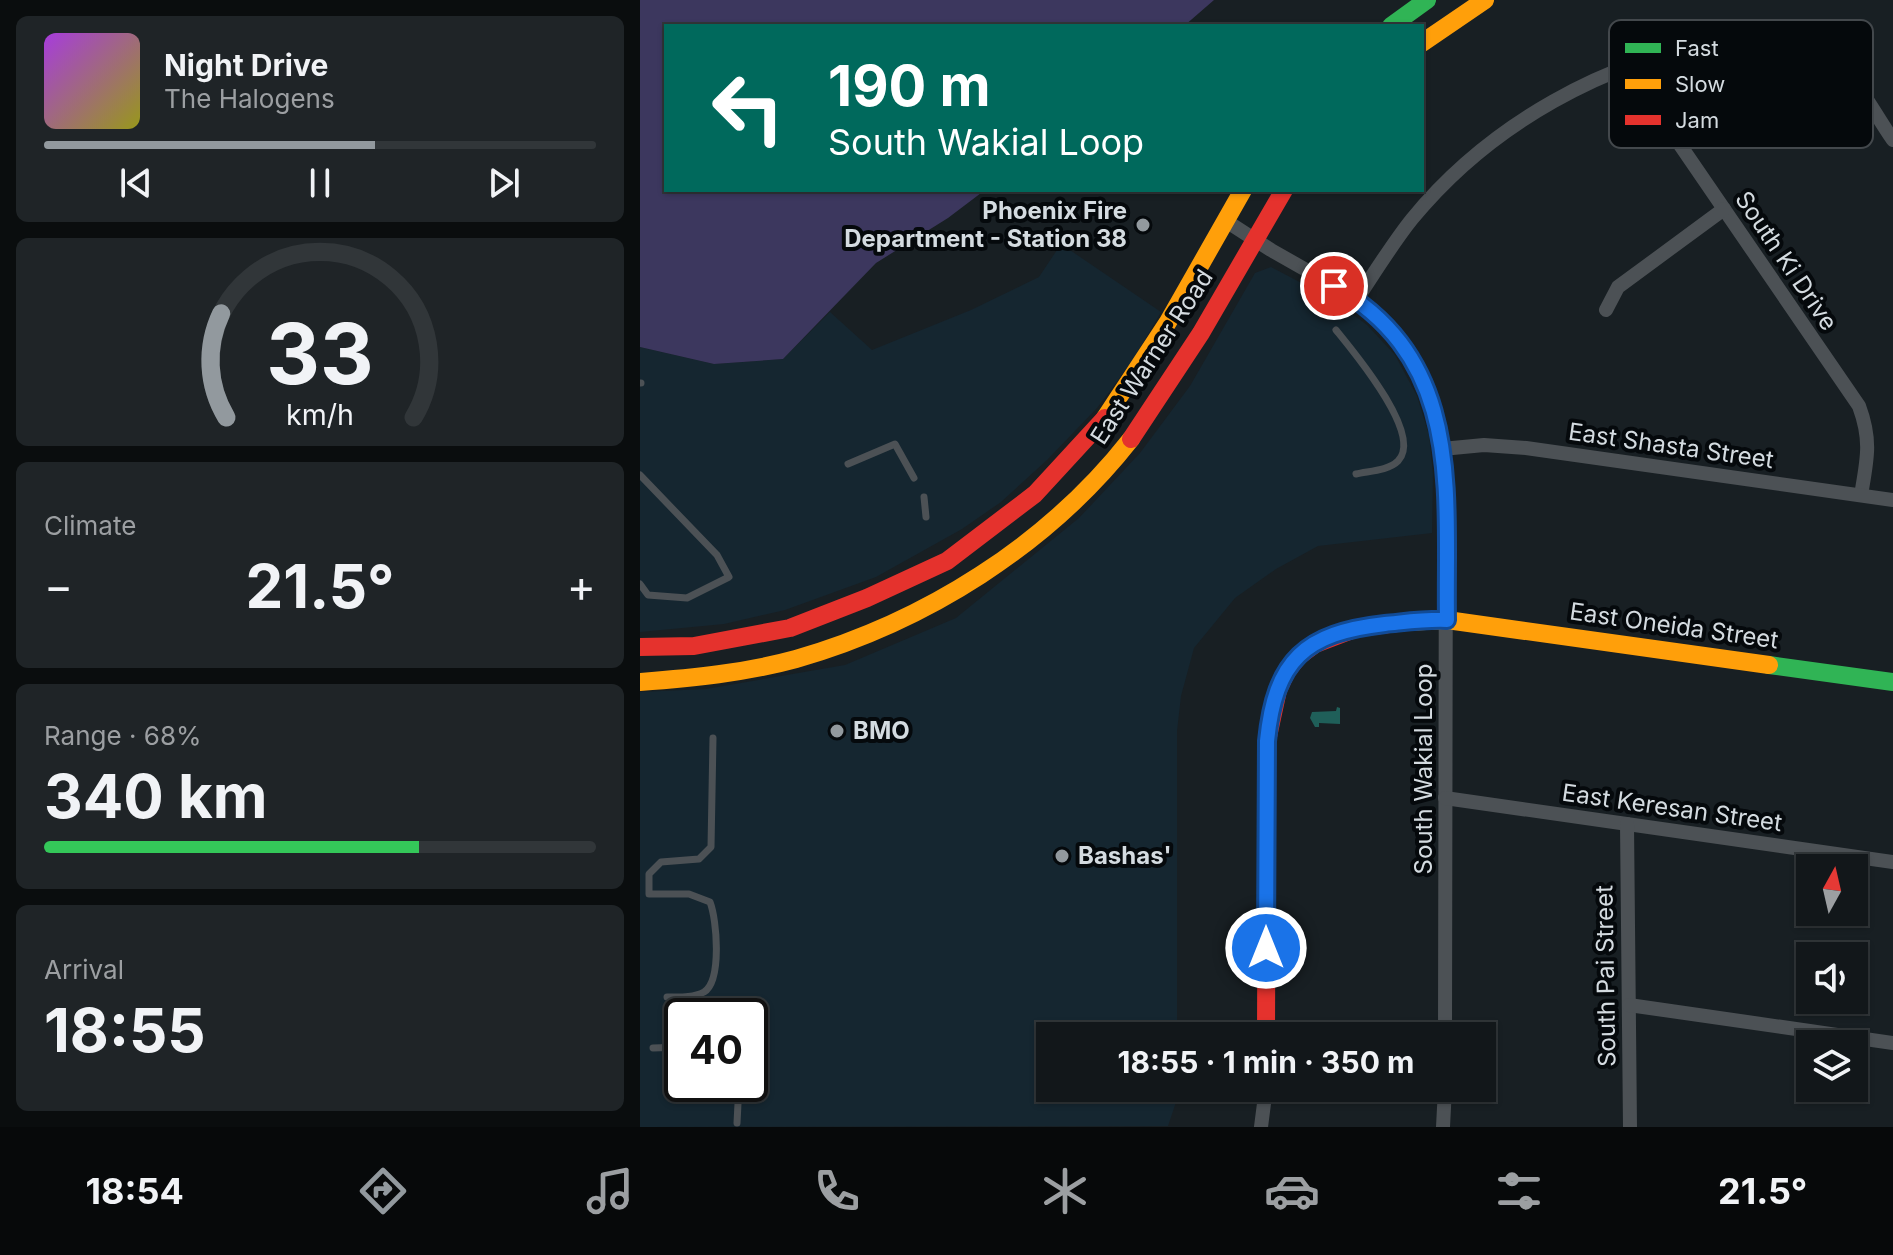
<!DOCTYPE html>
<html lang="en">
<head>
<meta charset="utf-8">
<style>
	:root { --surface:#12171a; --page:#1f2427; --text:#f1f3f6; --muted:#9c9fa2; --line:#313639; --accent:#92999e }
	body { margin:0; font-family:Inter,sans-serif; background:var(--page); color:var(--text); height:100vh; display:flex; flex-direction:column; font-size:30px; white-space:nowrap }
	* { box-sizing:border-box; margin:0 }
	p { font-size:26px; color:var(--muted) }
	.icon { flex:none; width:44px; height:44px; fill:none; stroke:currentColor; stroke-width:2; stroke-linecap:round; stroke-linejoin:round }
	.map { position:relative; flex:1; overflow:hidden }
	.sheet { display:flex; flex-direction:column; gap:16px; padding:16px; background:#0a0d0e; width:640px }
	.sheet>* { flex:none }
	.hud { position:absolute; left:24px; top:24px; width:760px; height:168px; border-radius:0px; box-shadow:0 2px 6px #0004,0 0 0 2px var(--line); background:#00695c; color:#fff; overflow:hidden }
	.needle { width:52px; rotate:8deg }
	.fabs { position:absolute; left:1156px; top:854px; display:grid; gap:16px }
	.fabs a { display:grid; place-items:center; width:72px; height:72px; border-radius:0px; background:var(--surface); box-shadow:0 2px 6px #0004,0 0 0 2px var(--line); font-size:40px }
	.speed { position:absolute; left:24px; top:998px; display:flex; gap:16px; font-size:40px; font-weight:700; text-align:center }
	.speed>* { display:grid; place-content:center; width:104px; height:104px; border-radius:50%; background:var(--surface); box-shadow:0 2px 6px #0004,0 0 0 2px var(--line); line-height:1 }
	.speed .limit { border:4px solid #111; border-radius:12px; background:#fff; color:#111 }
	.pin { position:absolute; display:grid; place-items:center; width:68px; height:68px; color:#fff; margin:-34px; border:4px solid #fff; border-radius:50%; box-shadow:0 2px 8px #0007 }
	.me { position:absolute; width:88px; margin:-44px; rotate:0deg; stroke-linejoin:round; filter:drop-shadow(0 0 6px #0008) }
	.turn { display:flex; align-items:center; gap:28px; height:168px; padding:0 32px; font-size:36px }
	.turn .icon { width:104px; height:104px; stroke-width:2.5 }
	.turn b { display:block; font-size:56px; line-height:68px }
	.big { font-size:60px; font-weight:700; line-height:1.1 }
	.sheet .tile { flex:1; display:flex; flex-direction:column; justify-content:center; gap:12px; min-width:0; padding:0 28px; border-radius:12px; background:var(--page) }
	.sheet .dial { align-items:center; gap:0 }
	.dial svg { height:208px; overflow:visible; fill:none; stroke:var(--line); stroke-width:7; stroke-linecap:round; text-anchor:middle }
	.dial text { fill:var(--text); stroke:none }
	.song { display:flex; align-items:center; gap:24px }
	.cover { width:96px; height:96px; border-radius:12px; background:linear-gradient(135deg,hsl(280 70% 55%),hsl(60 70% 35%)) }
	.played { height:8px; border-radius:4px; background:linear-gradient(90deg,var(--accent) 60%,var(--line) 60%) }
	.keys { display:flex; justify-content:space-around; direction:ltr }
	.heat { display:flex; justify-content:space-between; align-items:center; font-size:44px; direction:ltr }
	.charge { height:12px; border-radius:6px; background:linear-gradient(90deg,#34c759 68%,var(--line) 0) }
	.trip { position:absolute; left:396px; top:1022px; width:460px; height:80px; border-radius:0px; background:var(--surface); box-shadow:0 2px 6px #0004,0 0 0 2px var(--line); font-weight:700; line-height:80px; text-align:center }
	.tabs { display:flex; height:128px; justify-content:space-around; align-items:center; background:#07090a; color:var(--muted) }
	.tabs .icon { width:56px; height:56px }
	.tabs .current { color:var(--accent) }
	.tabs b { font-size:36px; color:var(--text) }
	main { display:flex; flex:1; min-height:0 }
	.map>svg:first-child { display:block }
</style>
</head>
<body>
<main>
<section class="sheet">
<div class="tile">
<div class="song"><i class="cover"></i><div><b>Night Drive</b><p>The Halogens</p></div></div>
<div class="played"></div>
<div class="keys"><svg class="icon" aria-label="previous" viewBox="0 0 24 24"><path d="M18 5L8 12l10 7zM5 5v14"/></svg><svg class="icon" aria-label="pause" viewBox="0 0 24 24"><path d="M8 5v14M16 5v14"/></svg><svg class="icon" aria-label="next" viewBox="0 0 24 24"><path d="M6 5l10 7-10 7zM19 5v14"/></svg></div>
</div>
<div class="tile dial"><svg viewBox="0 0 100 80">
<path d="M14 69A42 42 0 1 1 86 69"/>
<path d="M14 69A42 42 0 0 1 12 29" stroke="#92999e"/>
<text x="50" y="56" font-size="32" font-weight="700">33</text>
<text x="50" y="72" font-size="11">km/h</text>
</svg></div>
<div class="tile"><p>Climate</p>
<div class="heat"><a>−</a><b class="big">21.5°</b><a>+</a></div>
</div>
<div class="tile"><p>Range · 68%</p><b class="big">340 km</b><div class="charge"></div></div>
<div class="tile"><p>Arrival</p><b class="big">18:55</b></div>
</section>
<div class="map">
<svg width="1253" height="1127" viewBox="0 0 1253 1127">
	<rect width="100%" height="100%" fill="#181f23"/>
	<g fill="#152630" fill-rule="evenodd">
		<polygon points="421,244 521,312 493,360 457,408 407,460 361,502 322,529 236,577 145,610 84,624 0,632 0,347 74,364 143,359 190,312 232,350 331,310 399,277"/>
		<path d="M 631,267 L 692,299 L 727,325 L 755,355 L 777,396 L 789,435 L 793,474 L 792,533 L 678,546 L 636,569 L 595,598 L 554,648 L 541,696 L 537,731 L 537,1036 L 410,1036 L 410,1088 L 536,1088 L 536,1102 L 528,1126 L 0,1127 L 0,692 L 66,689 L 205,665 L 316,618 L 439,518 L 500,453 L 550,386 L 615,273 ZM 42,1016 L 110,1016 L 110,1084 L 42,1084 Z"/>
	</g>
	<polygon fill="#3c375e" points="0,0 574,0 544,26 26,26 26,190 345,190 308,218 236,263 143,359 74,364 0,347"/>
	<polygon fill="#1f5f59" points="697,707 700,708 700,724 679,723 679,727 675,727 670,718 672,712 696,711"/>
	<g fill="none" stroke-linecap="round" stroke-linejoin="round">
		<g stroke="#4c5155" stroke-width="7">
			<path d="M 696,330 C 713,351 784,435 758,461 C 748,471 728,471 716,474"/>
			<polyline points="0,383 1,383"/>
			<polyline points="208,464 255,444 274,478"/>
			<polyline points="0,475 77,555 89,577 47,598 8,595 0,584"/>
			<polyline points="284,497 286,517"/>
			<path d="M 27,997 C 39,997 53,998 64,992 C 82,981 77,920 70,902 L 49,894 L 9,894 L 9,874 L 21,862 L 59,859 L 71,847 L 73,738"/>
			<polyline points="13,1048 42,1047"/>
			<polyline points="97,1123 99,1084"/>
		</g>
		<g stroke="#4c5155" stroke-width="14">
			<path d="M 986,66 L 1219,406 C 1232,441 1227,460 1221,495"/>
			<polyline points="586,221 631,250 717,299 751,332 774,361 787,387 798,423 806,476 805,1036"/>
			<path d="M 717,299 C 735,272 752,244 772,219 C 850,124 966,60 1086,40 C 1112,36 1152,26 1175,41 C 1209,62 1230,107 1253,140"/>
			<polyline points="966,310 978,287 1084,209"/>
			<polyline points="802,449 844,445 886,448 1253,500"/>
			<polyline points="805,798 1253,862"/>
			<polyline points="987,824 990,1127"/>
			<polyline points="989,1005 1253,1043"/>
			<polyline points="621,1127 626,1088"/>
			<polyline points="803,1127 805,1088"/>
		</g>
		<g stroke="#30b455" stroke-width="18">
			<polyline points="751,26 787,0"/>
			<polyline points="1129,665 1253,682"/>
		</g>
		<g stroke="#ff9f0a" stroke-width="18">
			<polyline points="782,43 845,0"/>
			<polyline points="465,418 528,322 603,190"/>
			<polyline points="765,622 807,620 1129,665"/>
			<path d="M 0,682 C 52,678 105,673 156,659 C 285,622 408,545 491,439"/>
		</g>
		<g stroke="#e5322d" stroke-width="18">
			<polyline points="491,439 561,333 644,190"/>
			<polyline points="0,647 54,646 150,628 227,598 307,561 395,494 465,418"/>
			<polyline points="626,1036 627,741 638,690 647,671 659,656 675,644 717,628 765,622"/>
		</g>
	</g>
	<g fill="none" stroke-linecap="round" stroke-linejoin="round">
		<g stroke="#114b97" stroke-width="20">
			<path id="route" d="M 626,948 L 627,741 C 635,660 665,633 745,624 C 766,622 786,619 807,620 C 805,491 825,361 694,286"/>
		</g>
		<use href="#route" stroke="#1a73e8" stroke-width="14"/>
	</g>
	<g fill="#92999e" stroke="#05090c" stroke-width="3">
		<circle cx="503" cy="225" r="8"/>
		<circle cx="197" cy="731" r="8"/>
		<circle cx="422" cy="856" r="8"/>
	</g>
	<g text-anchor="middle" stroke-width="8" stroke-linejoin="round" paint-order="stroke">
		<g font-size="24" font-weight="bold" fill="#d4dbe0" stroke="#05090c" text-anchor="start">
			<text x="487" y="219" text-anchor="end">Phoenix Fire<tspan x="487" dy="28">Department - Station 38</tspan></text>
			<text x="213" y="739">BMO</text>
			<text x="438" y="864">Bashas'</text>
		</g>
		<g font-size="24" fill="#d4dbe0" stroke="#05090c">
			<text transform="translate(1146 261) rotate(56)" y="8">South Ki Drive</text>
			<text transform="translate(512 357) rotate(-57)" y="8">East Warner Road</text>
			<text transform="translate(1031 446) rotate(8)" y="8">East Shasta Street</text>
			<text transform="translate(1034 626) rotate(8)" y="8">East Oneida Street</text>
			<text transform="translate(784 769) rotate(-90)" y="8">South Wakial Loop</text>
			<text transform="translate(1032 808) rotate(8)" y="8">East Keresan Street</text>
			<text transform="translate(966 976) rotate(-91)" y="8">South Pai Street</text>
		</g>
	</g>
	<rect x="969" y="20" width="264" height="128" rx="12" fill="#05090c" stroke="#43484c" stroke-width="2"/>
	<rect x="985" y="43" width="36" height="10" fill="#30b455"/>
	<rect x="985" y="79" width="36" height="10" fill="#ff9f0a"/>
	<rect x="985" y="115" width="36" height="10" fill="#e5322d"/>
	<g font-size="22" fill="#d4dbe0">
		<text x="1035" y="56">Fast</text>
		<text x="1035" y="92">Slow</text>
		<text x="1035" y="128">Jam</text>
	</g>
</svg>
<div class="fabs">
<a><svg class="needle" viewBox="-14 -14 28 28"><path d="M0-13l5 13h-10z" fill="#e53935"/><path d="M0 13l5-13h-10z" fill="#9c9fa2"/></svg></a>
<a><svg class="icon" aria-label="sound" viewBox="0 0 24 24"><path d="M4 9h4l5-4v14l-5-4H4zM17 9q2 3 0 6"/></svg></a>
<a><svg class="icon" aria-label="layers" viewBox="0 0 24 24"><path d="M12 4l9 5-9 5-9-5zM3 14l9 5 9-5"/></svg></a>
</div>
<div class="speed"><div class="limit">40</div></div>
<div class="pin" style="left:694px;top:286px;background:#d93025"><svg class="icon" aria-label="arrive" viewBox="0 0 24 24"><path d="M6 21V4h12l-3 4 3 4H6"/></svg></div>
<svg class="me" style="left:626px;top:948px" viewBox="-20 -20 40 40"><circle r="17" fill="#1a73e8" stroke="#fff" stroke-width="3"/><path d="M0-11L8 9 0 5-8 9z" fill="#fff"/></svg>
<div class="trip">18:55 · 1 min · 350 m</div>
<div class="hud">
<div class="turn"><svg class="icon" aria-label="left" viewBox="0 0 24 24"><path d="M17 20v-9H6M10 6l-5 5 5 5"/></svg><div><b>190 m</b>South Wakial Loop</div></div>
</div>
</div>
</main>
<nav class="tabs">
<b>18:54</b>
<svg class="icon current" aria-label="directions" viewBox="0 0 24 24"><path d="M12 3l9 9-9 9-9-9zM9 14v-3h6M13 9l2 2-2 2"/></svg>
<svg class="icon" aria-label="music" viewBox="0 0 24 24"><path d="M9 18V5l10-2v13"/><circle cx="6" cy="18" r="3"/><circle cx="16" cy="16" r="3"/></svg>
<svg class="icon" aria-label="phone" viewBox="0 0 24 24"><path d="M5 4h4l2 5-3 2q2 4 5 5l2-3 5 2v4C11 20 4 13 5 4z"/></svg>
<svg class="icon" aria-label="climate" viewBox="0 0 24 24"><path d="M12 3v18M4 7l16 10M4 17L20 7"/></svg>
<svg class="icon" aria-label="car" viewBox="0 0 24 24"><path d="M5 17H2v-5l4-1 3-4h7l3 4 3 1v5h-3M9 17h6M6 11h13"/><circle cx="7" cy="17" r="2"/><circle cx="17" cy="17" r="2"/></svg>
<svg class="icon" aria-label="filters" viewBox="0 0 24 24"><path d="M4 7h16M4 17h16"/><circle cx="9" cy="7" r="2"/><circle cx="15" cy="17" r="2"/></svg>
<b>21.5°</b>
</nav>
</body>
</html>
